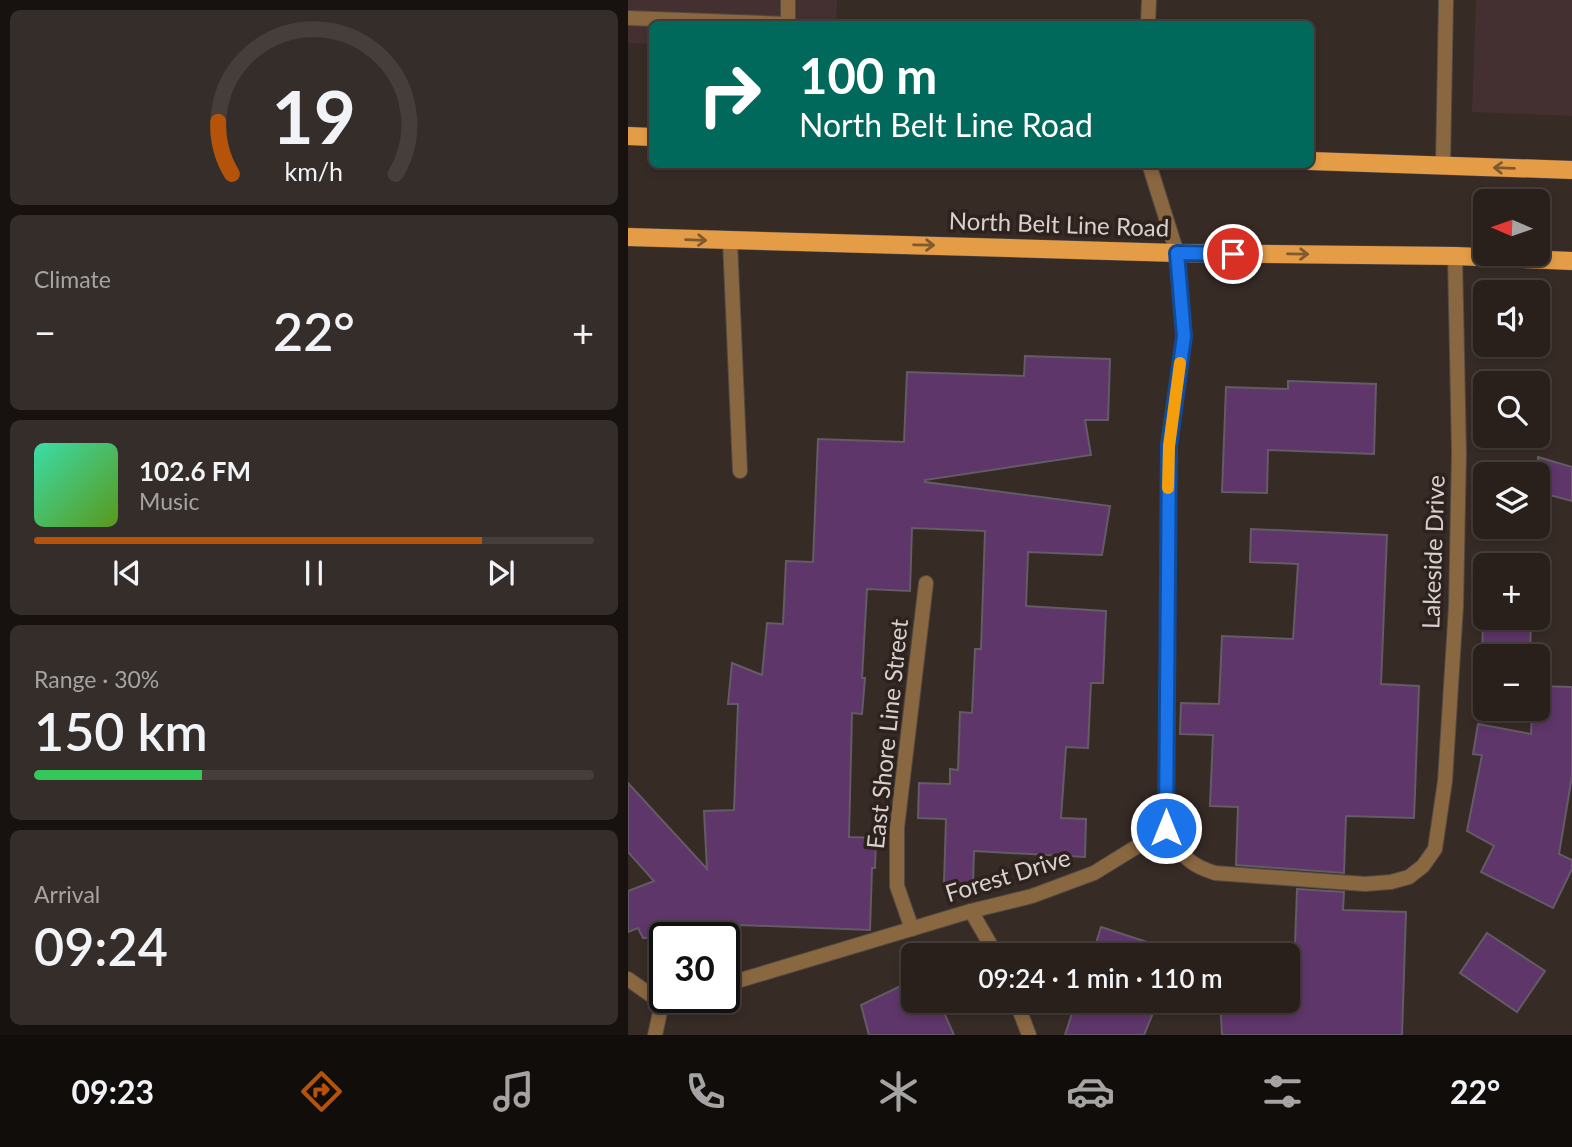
<!DOCTYPE html>
<html lang="en">
<head>
<meta charset="utf-8">
<style>
	:root { --surface:#29201c; --page:#352d29; --text:#f1f3f6; --muted:#a5a3a3; --line:#453e3b; --accent:#b45309 }
	body { margin:0; font-family:Lato,sans-serif; background:var(--page); color:var(--text); height:100vh; display:flex; flex-direction:column; font-size:26px; white-space:nowrap }
	* { box-sizing:border-box; margin:0 }
	p { font-size:23px; color:var(--muted) }
	.icon { flex:none; width:38px; height:38px; fill:none; stroke:currentColor; stroke-width:2; stroke-linecap:round; stroke-linejoin:round }
	.map { position:relative; flex:1; overflow:hidden }
	.panel { display:flex; flex-direction:column; gap:10px; padding:10px; background:#17120f; width:628px }
	.panel>* { flex:none }
	.top-card { position:absolute; left:21px; top:21px; width:665px; height:147px; border-radius:10px; box-shadow:0 4px 10px #0003,0 0 0 2px var(--line); background:#00695c; color:#fff; overflow:hidden }
	.needle { width:46px; rotate:272deg }
	.controls { position:absolute; left:845px; top:189px; display:grid; gap:14px }
	.controls a { display:grid; place-items:center; width:77px; height:77px; border-radius:10px; background:var(--surface); box-shadow:0 4px 10px #0003,0 0 0 2px var(--line); font-size:35px }
	.speed { position:absolute; left:21px; top:922px; display:flex; gap:14px; font-size:35px; font-weight:700; text-align:center }
	.speed>* { display:grid; place-content:center; width:91px; height:91px; border-radius:50%; background:var(--surface); box-shadow:0 4px 10px #0003,0 0 0 2px var(--line); line-height:1 }
	.speed .limit { border:4px solid #111; border-radius:10px; background:#fff; color:#111 }
	.pin { position:absolute; display:grid; place-items:center; width:60px; height:60px; color:#fff; margin:-30px; border:4px solid #fff; border-radius:50%; box-shadow:0 2px 7px #0007 }
	.me { position:absolute; width:77px; margin:-38px; rotate:0deg; stroke-linejoin:round; filter:drop-shadow(0 0 5px #0008) }
	.turn { display:flex; align-items:center; gap:24px; height:147px; padding:0 35px; font-size:32px }
	.turn .icon { width:91px; height:91px; stroke-width:2.5 }
	.turn b { display:block; font-size:49px; line-height:60px }
	.big { font-size:52px; font-weight:600; line-height:1.1 }
	.panel .tile { flex:1; display:flex; flex-direction:column; justify-content:center; gap:10px; min-width:0; padding:0 24px; border-radius:10px; background:var(--page) }
	.panel .dial { align-items:center; gap:0 }
	.dial svg { height:182px; overflow:visible; fill:none; stroke:var(--line); stroke-width:7; stroke-linecap:round; text-anchor:middle }
	.dial text { fill:var(--text); stroke:none }
	.song { display:flex; align-items:center; gap:21px }
	.cover { width:84px; height:84px; border-radius:10px; background:linear-gradient(135deg,hsl(160 70% 55%),hsl(90 70% 35%)) }
	.played { height:7px; border-radius:4px; background:linear-gradient(90deg,var(--accent) 80%,var(--line) 80%) }
	.keys { display:flex; justify-content:space-around; direction:ltr }
	.heat { display:flex; justify-content:space-between; align-items:center; font-size:38px; direction:ltr }
	.charge { height:10px; border-radius:5px; background:linear-gradient(90deg,#34c759 30%,var(--line) 0) }
	.trip { position:absolute; left:273px; top:943px; width:399px; height:70px; border-radius:10px; background:var(--surface); box-shadow:0 4px 10px #0003,0 0 0 2px var(--line); font-weight:600; line-height:70px; text-align:center }
	.tabs { display:flex; height:112px; justify-content:space-around; align-items:center; background:#100d0b; color:var(--muted) }
	.tabs .icon { width:49px; height:49px }
	.tabs .on { color:var(--accent) }
	.tabs b { font-size:32px; color:var(--text) }
	main { display:flex; flex:1; min-height:0 }
	.map>svg:first-child { display:block }
</style>
</head>
<body>
<main>
<section class="panel">
<div class="tile dial"><svg viewBox="0 0 100 80">
<path d="M14 69A42 42 0 1 1 86 69"/>
<path d="M14 69A42 42 0 0 1 8 46" stroke="#b45309"/>
<text x="50" y="56" font-size="32" font-weight="700">19</text>
<text x="50" y="72" font-size="11">km/h</text>
</svg></div>
<div class="tile"><p>Climate</p>
<div class="heat"><a>−</a><b class="big">22°</b><a>+</a></div>
</div>
<div class="tile">
<div class="song"><i class="cover"></i><div><b>102.6 FM</b><p>Music</p></div></div>
<div class="played"></div>
<div class="keys"><svg class="icon" aria-label="previous" viewBox="0 0 24 24"><path d="M18 5L8 12l10 7zM5 5v14"/></svg><svg class="icon" aria-label="pause" viewBox="0 0 24 24"><path d="M8 5v14M16 5v14"/></svg><svg class="icon" aria-label="next" viewBox="0 0 24 24"><path d="M6 5l10 7-10 7zM19 5v14"/></svg></div>
</div>
<div class="tile"><p>Range · 30%</p><b class="big">150 km</b><div class="charge"></div></div>
<div class="tile"><p>Arrival</p><b class="big">09:24</b></div>
</section>
<div class="map">
<svg width="944" height="1035" viewBox="0 0 944 1035">
	<rect width="100%" height="100%" fill="#372b26"/>
	<g fill="#443031">
		<polygon points="0,0 209,0 208,24 24,24 24,44 0,43"/>
		<polygon points="848,0 944,0 944,116 844,112"/>
	</g>
	<g fill="#5e366a" stroke="#635b66" stroke-width="2">
		<polygon points="397,356 482,359 480,420 457,420 463,455 297,480 297,482 482,506 474,555 400,552 398,606 478,611 475,683 463,683 460,748 438,747 433,818 458,819 457,857 346,851 345,884 316,883 318,819 290,818 291,783 322,784 322,769 330,770 332,712 344,713 347,649 353,649 357,531 284,528 282,591 239,589 234,678 237,678 234,714 224,713 221,837 248,838 247,868 244,868 242,930 112,925 112,938 15,938 10,928 0,932 0,891 26,881 0,852 0,783 79,869 76,811 106,810 110,704 100,704 104,663 134,675 139,623 155,624 158,561 185,562 190,439 276,442 279,372 396,376"/>
		<polygon points="660,381 748,384 746,454 640,450 639,493 594,492 598,387 660,389"/>
		<polygon points="910,457 944,467 944,501 910,492"/>
		<polygon points="623,529 759,535 753,684 791,686 786,818 718,816 716,873 608,865 610,807 582,806 585,735 552,734 553,703 591,704 594,636 665,639 670,564 622,562"/>
		<polygon points="855,618 903,618 902,656 858,656 858,659 854,659"/>
		<polygon points="910,686 944,687 944,776 931,854 944,860 944,869 925,908 853,872 866,846 839,831 854,755 845,754 850,724 903,734 904,709 910,709"/>
		<polygon points="669,889 716,892 715,910 778,912 774,1035 594,1035 592,1001 665,1001"/>
		<polygon points="473,927 550,952 548,956 464,956"/>
		<polygon points="859,933 917,971 889,1012 832,973"/>
		<polygon points="285,980 285,1001 311,1001 326,1035 241,1035 233,1005"/>
		<polygon points="448,1001 530,1001 516,1035 437,1035"/>
	</g>
	<g fill="none" stroke-linecap="round" stroke-linejoin="round">
		<g stroke="#544944" stroke-width="16">
			<g id="service">
				<polyline points="0,18 160,24 160,0"/>
				<polyline points="815,165 818,0"/>
				<polyline points="102,241 112,471"/>
			</g>
		</g>
		<g stroke="#544944" stroke-width="16">
			<g id="minor">
				<polyline points="520,24 521,0"/>
				<polyline points="521,164 549,253 556,336 540,446 539,828"/>
				<path d="M 539,828 C 555,854 556,863 587,873 L 737,884 L 763,882 L 781,877 L 795,866 L 807,849 L 817,781 L 828,606 L 831,453 L 827,256"/>
				<polyline points="343,911 369,956"/>
				<polyline points="284,929 269,886 269,828 298,583"/>
				<polyline points="0,979 34,1003 54,998"/>
				<polyline points="96,985 343,911 404,896 466,873 539,828"/>
				<polyline points="388,1001 401,1035"/>
				<polyline points="27,1035 34,1003"/>
			</g>
		</g>
		<g stroke="#544944" stroke-width="19">
			<g id="primary">
				<polyline points="0,136 24,137"/>
				<polyline points="682,161 944,170"/>
				<polyline points="0,237 549,253 827,256 944,261"/>
			</g>
		</g>
		<use href="#service" stroke="#896740" stroke-width="14"/>
		<use href="#minor" stroke="#896740" stroke-width="14"/>
		<use href="#primary" stroke="#e49d46" stroke-width="18"/>
	</g>
	<defs><path id="oneway-shaft" d="M-6 0H5M1.5-3L5.5 0L1.5 3" fill="none" stroke-width="1.6" stroke-linecap="round" stroke-linejoin="round" transform="scale(1.75)"/></defs>
	<g stroke="#7f592f">
		<use href="#oneway-shaft" transform="translate(876 168) rotate(-178)"/>
		<use href="#oneway-shaft" transform="translate(68 240) rotate(2)"/>
		<use href="#oneway-shaft" transform="translate(296 245) rotate(1)"/>
		<use href="#oneway-shaft" transform="translate(670 254) rotate(1)"/>
	</g>
	<g fill="none" stroke-linecap="round" stroke-linejoin="round">
		<g stroke="#114b97" stroke-width="18">
			<polyline id="route" points="538,828 541,446 556,336 549,253 605,254"/>
		</g>
		<use href="#route" stroke="#1a73e8" stroke-width="12"/>
		<polyline stroke="#f59e0b" stroke-width="12" points="540,488 541,446 552,363"/>
	</g>
	<g text-anchor="middle" stroke-width="7" stroke-linejoin="round" paint-order="stroke">
		<g font-size="24" fill="#d8d0cd" stroke="#2d221d">
			<text transform="translate(431 225) rotate(2)" y="8">North Belt Line Road</text>
			<text transform="translate(806 552) rotate(-88)" y="8">Lakeside Drive</text>
			<text transform="translate(260 734) rotate(-84)" y="8">East Shore Line Street</text>
			<text transform="translate(380 876) rotate(-17)" y="8">Forest Drive</text>
		</g>
	</g>
</svg>
<div class="controls">
<a><svg class="needle" viewBox="-14 -14 28 28"><path d="M0-13l5 13h-10z" fill="#e53935"/><path d="M0 13l5-13h-10z" fill="#a5a3a3"/></svg></a>
<a><svg class="icon" aria-label="sound" viewBox="0 0 24 24"><path d="M4 9h4l5-4v14l-5-4H4zM17 9q2 3 0 6"/></svg></a>
<a><svg class="icon" aria-label="search" viewBox="0 0 24 24"><circle cx="10" cy="10" r="6"/><path d="M15 15l6 6"/></svg></a>
<a><svg class="icon" aria-label="layers" viewBox="0 0 24 24"><path d="M12 4l9 5-9 5-9-5zM3 14l9 5 9-5"/></svg></a>
<a>+</a>
<a>−</a>
</div>
<div class="speed"><div class="limit">30</div></div>
<div class="pin" style="left:605px;top:254px;background:#d93025"><svg class="icon" aria-label="arrive" viewBox="0 0 24 24"><path d="M6 21V4h12l-3 4 3 4H6"/></svg></div>
<svg class="me" style="left:538px;top:828px" viewBox="-20 -20 40 40"><circle r="17" fill="#1a73e8" stroke="#fff" stroke-width="3"/><path d="M0-11L8 9 0 5-8 9z" fill="#fff"/></svg>
<div class="trip">09:24 · 1 min · 110 m</div>
<div class="top-card">
<div class="turn"><svg class="icon" aria-label="right" viewBox="0 0 24 24"><path d="M7 20v-9h11M14 6l5 5-5 5"/></svg><div><b>100 m</b>North Belt Line Road</div></div>
</div>
</div>
</main>
<nav class="tabs">
<b>09:23</b>
<svg class="icon on" aria-label="directions" viewBox="0 0 24 24"><path d="M12 3l9 9-9 9-9-9zM9 14v-3h6M13 9l2 2-2 2"/></svg>
<svg class="icon" aria-label="music" viewBox="0 0 24 24"><path d="M9 18V5l10-2v13"/><circle cx="6" cy="18" r="3"/><circle cx="16" cy="16" r="3"/></svg>
<svg class="icon" aria-label="phone" viewBox="0 0 24 24"><path d="M5 4h4l2 5-3 2q2 4 5 5l2-3 5 2v4C11 20 4 13 5 4z"/></svg>
<svg class="icon" aria-label="climate" viewBox="0 0 24 24"><path d="M12 3v18M4 7l16 10M4 17L20 7"/></svg>
<svg class="icon" aria-label="car" viewBox="0 0 24 24"><path d="M5 17H2v-5l4-1 3-4h7l3 4 3 1v5h-3M9 17h6M6 11h13"/><circle cx="7" cy="17" r="2"/><circle cx="17" cy="17" r="2"/></svg>
<svg class="icon" aria-label="filters" viewBox="0 0 24 24"><path d="M4 7h16M4 17h16"/><circle cx="9" cy="7" r="2"/><circle cx="15" cy="17" r="2"/></svg>
<b>22°</b>
</nav>
</body>
</html>
